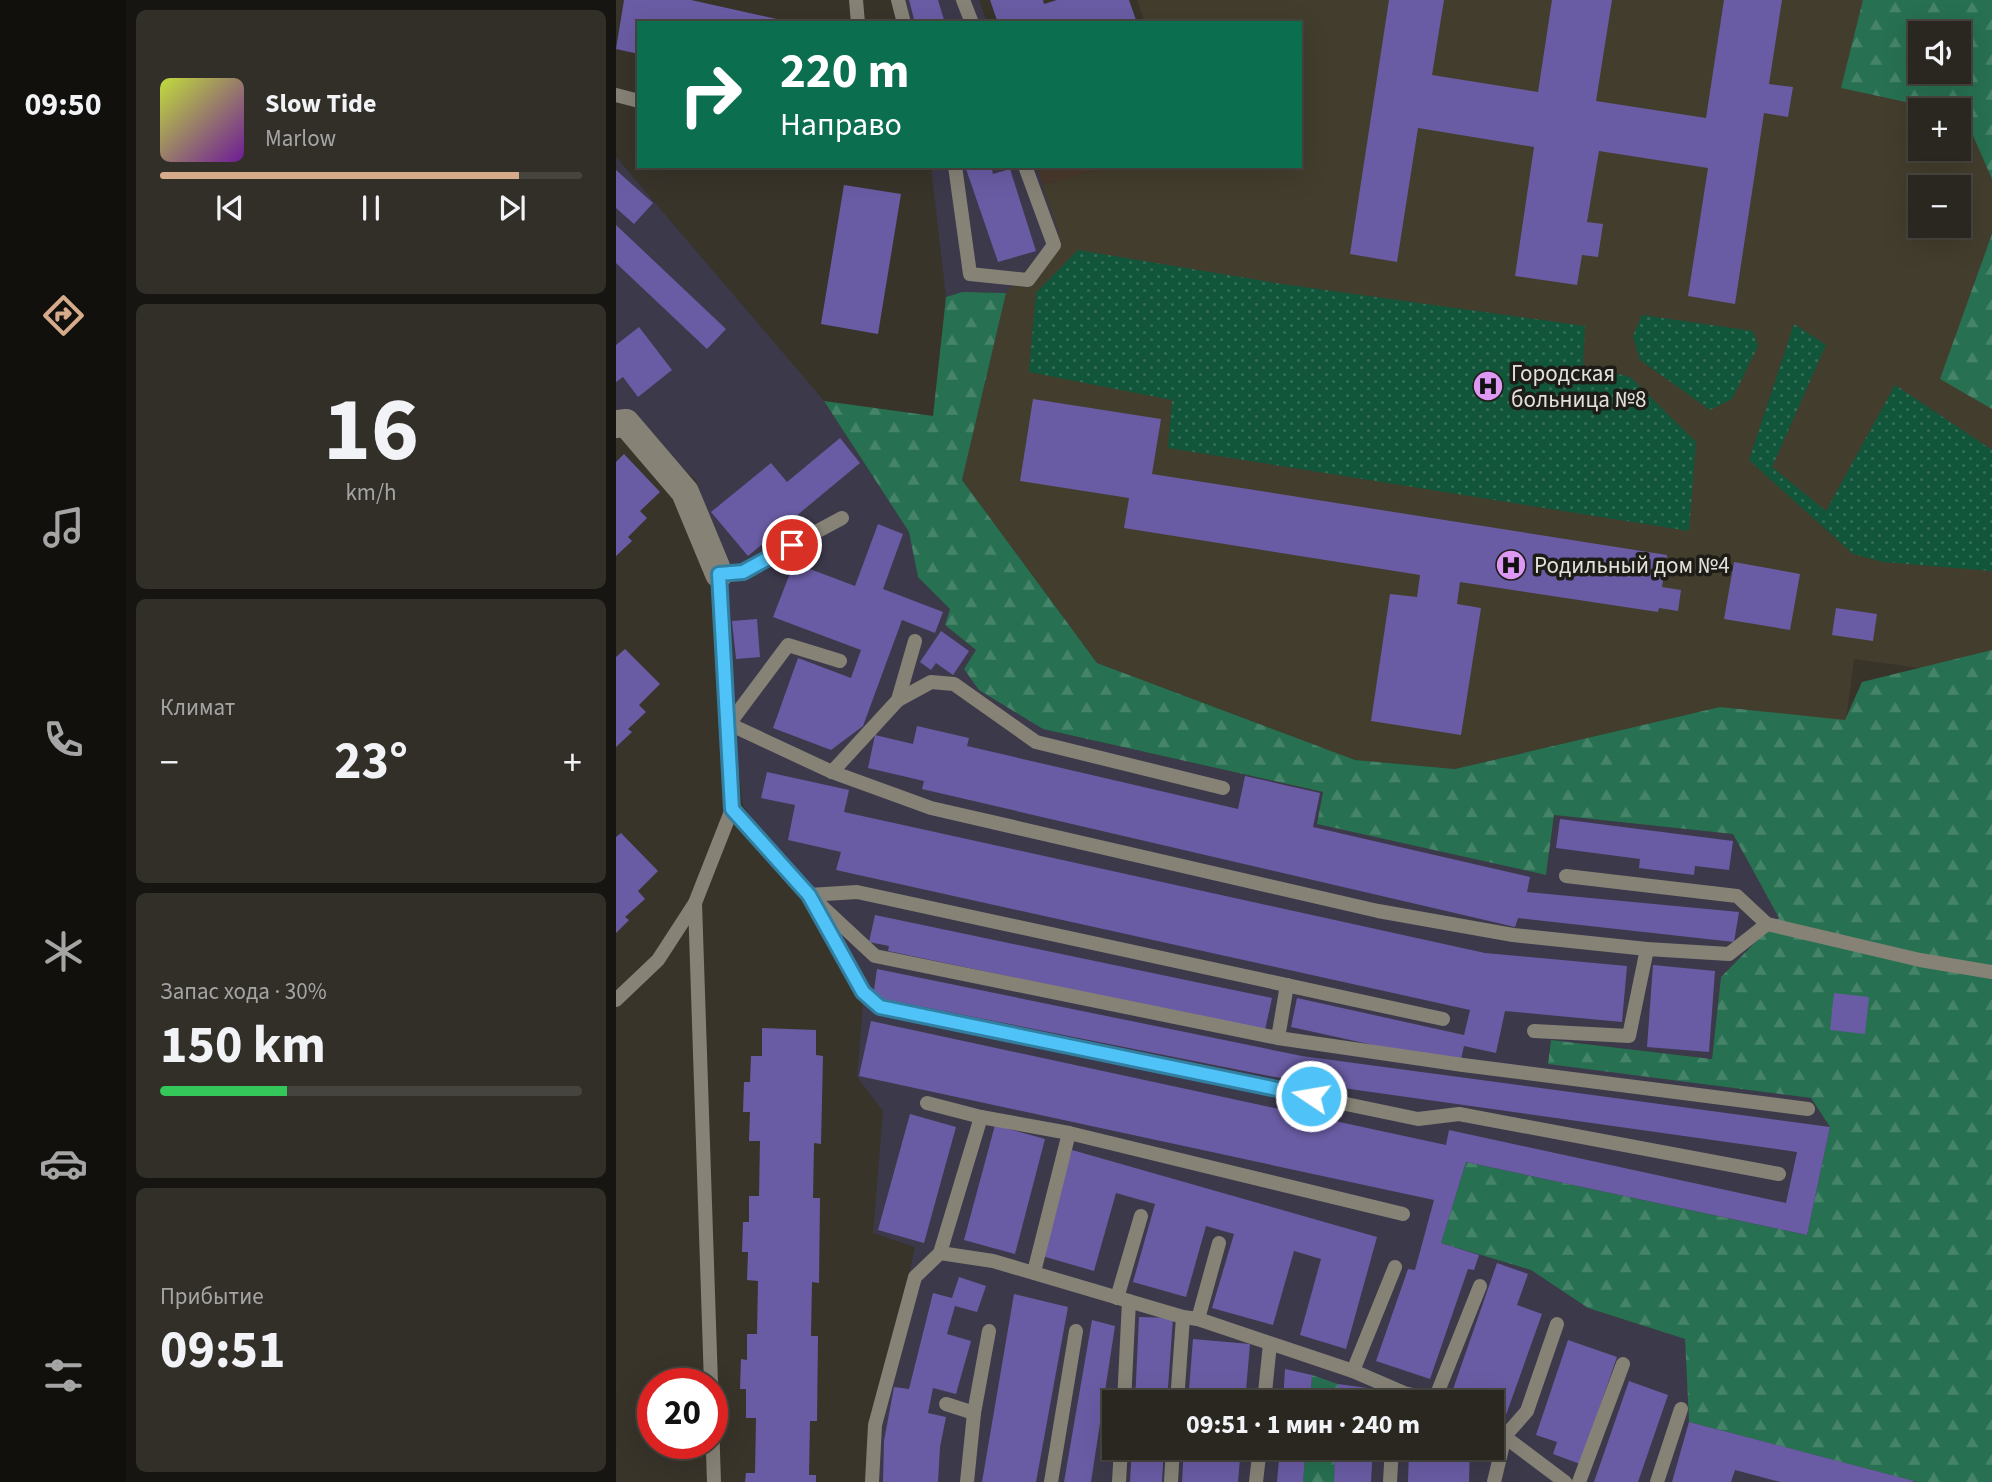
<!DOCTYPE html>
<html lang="ru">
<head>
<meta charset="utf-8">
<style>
	:root { --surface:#2a2720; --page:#322f29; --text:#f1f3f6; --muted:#a5a5a5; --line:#46443e; --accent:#d6ab8b }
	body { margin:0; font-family:"Source Sans 3",sans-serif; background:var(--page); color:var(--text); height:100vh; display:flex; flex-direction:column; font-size:26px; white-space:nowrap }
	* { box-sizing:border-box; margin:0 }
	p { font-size:23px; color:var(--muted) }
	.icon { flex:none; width:38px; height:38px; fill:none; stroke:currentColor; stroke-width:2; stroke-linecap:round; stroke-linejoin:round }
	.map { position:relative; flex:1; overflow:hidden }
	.side { display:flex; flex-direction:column; gap:10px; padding:10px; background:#171512; width:490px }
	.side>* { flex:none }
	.banner { position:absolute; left:21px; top:21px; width:665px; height:147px; border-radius:0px; box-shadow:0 7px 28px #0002,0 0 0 2px var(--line); background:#0b6e4f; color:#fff; overflow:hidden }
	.tools { position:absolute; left:1292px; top:21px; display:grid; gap:14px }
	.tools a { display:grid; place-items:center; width:63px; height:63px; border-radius:0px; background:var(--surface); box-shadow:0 7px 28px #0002,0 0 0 2px var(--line); font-size:35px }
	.speed { position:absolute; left:21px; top:1368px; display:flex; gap:14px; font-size:35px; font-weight:700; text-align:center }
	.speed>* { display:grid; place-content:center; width:91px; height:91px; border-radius:50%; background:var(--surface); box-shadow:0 7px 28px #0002,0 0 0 2px var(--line); line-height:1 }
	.speed .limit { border:10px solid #d22; background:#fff; color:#111 }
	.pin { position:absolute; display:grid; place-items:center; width:60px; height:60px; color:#fff; margin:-30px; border:4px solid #fff; border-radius:50%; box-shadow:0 2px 7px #0007 }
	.me { position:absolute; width:77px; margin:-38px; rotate:282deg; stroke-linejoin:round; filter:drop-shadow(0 0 5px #0008) }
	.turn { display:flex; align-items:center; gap:24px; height:147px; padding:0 28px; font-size:32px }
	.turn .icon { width:91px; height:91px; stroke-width:2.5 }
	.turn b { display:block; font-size:49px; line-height:60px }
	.big { font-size:52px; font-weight:700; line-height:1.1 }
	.side .card { flex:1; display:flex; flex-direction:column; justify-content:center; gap:10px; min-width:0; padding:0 24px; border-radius:10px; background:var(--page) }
	.side .dial { align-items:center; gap:0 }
	.dial b { font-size:91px; line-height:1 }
	.song { display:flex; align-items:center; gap:21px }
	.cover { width:84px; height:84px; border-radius:10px; background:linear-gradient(135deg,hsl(70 70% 55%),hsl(280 70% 35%)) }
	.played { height:7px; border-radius:4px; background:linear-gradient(90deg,var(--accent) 85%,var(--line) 85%) }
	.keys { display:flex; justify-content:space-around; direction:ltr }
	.heat { display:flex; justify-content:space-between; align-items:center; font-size:38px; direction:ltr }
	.charge { height:10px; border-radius:5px; background:linear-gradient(90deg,#34c759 30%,var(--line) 0) }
	.trip { position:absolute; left:486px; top:1390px; width:402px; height:70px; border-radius:0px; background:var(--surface); box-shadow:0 7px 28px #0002,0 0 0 2px var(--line); font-weight:700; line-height:70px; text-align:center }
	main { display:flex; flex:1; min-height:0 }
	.menu { display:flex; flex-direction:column; width:126px; justify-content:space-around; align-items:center; background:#11100d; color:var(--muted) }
	.menu .icon { width:49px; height:49px }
	.menu .selected { color:var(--accent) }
	.menu b { font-size:32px; color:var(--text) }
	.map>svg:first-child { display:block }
</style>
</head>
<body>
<main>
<nav class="menu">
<b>09:50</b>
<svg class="icon selected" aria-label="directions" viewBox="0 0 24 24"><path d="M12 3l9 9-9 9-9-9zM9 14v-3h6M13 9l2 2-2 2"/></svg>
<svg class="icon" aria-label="music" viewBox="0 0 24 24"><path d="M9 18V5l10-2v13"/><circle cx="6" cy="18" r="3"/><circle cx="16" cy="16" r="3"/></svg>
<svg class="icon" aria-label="phone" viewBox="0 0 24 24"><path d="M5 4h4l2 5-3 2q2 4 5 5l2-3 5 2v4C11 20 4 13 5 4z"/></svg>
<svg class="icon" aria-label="climate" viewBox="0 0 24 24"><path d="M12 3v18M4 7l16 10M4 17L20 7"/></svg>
<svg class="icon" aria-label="car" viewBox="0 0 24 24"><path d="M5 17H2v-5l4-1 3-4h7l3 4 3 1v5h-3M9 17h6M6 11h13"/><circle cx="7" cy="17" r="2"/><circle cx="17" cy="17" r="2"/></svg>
<svg class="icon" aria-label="filters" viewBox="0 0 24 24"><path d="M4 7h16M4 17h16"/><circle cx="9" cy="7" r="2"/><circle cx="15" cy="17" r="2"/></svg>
</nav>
<section class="side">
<div class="card">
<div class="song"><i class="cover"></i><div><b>Slow Tide</b><p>Marlow</p></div></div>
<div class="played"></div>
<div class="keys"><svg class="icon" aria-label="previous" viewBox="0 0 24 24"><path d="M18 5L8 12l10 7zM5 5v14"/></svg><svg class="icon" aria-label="pause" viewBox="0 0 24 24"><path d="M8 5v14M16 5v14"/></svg><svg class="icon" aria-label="next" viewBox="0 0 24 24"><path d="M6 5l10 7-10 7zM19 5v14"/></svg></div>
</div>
<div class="card dial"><b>16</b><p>km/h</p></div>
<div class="card"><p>Климат</p>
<div class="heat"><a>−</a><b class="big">23°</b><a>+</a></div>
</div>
<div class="card"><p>Запас хода · 30%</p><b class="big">150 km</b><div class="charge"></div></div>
<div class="card"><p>Прибытие</p><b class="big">09:51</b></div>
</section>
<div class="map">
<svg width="1376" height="1482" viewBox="0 0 1376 1482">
	<defs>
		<pattern id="grass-dots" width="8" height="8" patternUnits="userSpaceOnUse" patternTransform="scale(1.75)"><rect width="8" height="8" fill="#11553a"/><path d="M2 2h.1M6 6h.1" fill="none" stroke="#346d56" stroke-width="1.8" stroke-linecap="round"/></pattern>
		<pattern id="forest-firs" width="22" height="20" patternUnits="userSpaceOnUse" patternTransform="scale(1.75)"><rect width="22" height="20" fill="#277051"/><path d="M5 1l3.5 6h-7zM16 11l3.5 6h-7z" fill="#468469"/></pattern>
	</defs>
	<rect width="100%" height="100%" fill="#38342a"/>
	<polygon fill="#49382d" points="420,166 496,166 426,185"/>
	<g fill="#3c394b" fill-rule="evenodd">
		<polygon points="276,0 363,0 371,23 281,23"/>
		<path d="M 0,157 L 208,401 L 293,532 L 302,576 L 334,609 L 329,625 L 361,651 L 348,669 L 427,729 L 707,792 L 702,824 L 930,875 L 938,815 L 1117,834 L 1163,918 L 1105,977 L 1096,1059 L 935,1040 L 932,1063 L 1195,1098 L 1214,1127 L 1191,1235 L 850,1162 L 826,1243 L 915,1270 L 972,1308 L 1069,1339 L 1073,1422 L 1301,1482 L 254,1482 L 255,1440 L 299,1247 L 257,1233 L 267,1111 L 241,1077 L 249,979 L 127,805 L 89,508 L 80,480 L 5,411 L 0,414 ZM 499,1402 L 877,1402 L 877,1447 L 499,1447 Z"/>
		<polygon points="315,166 420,166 443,232 390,293 346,292 330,297"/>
	</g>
	<path fill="#433d2d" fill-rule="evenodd" d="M 521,0 L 1376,0 L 1376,678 L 1238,659 L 1230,721 L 1104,707 L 839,769 L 739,760 L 481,663 L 346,480 L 390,293 L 443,232 L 426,185 L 496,166 L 684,166 L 684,23 L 529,23 ZM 1304,33 L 1342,33 L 1342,72 L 1304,72 ZM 1304,110 L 1342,110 L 1342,149 L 1304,149 ZM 1304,187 L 1342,187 L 1342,226 L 1304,226 Z"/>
	<g fill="url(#grass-dots)">
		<polygon points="462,250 666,284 969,326 967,365 1014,377 1080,442 1073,531 552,448 556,400 413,372 420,293"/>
		<polygon points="1026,315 1137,331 1142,346 1116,399 1094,410 1024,360 1017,336"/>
		<polygon points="1178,324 1210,345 1156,467 1210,511 1279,385 1376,450 1376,571 1267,562 1237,554 1133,460"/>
	</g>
	<g fill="url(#forest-firs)" fill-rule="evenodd">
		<path d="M 1247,0 L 1376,0 L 1376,179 L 1348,115 L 1342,114 L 1342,110 L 1327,110 L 1225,88 ZM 1304,33 L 1342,33 L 1342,72 L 1304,72 Z"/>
		<polygon points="1376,234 1376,409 1324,379"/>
		<polygon points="346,292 390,293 346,480 481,663 739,760 839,769 1104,707 1229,720 1246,682 1376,650 1376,1482 1301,1482 1073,1422 1069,1339 972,1308 915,1270 825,1243 850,1162 1191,1235 1214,1127 1195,1098 932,1064 935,1040 1096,1059 1105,977 1163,918 1117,834 938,815 930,875 701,824 707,792 427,729 363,690 348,669 360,650 329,625 334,609 302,577 293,532 208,401 317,416 330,297"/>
		<polygon points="696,1375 722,1384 722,1402 694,1402"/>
		<polygon points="690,1447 719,1447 718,1482 687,1482"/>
	</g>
	<g fill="#6a5ca4">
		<polygon points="8,0 75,0 179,23 23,23 23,54 0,49"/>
		<polygon points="293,0 322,0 329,23 299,23"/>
		<polygon points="374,0 427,0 428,4 441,0 513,0 521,23 382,23"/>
		<polygon points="773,0 828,0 816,75 922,92 936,0 996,0 980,101 1090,118 1108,0 1166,0 1153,84 1177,87 1172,117 1148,113 1119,304 1072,296 1092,168 983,151 971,222 987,224 982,257 966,255 961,285 899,276 918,147 802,128 781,262 734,254"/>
		<polygon points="349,166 375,166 377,174 394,169 420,251 382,262"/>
		<polygon points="0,170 37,203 18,224 0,208"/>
		<polygon points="228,185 285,194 262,334 205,324"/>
		<polygon points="0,225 110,329 91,349 0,263"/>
		<polygon points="23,327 56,370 22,397 7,377 0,382 0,345"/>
		<polygon points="417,399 545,419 536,474 1051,555 1046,587 1065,590 1062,611 1043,608 1042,612 844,582 841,604 865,608 845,735 755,721 774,594 801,597 804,575 508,528 513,498 404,481"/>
		<polygon points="224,438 244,463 132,556 95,512 155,463 171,482"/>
		<polygon points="8,454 44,492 24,511 31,518 12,537 16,541 0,556 0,462"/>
		<polygon points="262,524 287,534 267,589 327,612 319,633 286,620 247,726 215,750 157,728 182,658 235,678 245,650 157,617 178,563 239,586"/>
		<polygon points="1118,562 1184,574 1174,630 1108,619"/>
		<polygon points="1220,608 1261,614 1257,641 1216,635"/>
		<polygon points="141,619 144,657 120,659 116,621"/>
		<polygon points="325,631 353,651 337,675 320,663 315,670 304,662"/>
		<polygon points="9,649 44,684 23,705 30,712 12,729 16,732 0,747 0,657"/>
		<polygon points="301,726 353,738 351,746 622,809 629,776 704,793 697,827 914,877 911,892 1123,912 1118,942 902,918 899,927 306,789 308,781 252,768 259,735 297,744"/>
		<polygon points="151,772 233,790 228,812 869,953 1011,966 1006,1022 889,1011 880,1053 848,1046 844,1064 675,1027 681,998 848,1035 854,1010 220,870 225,852 172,840 179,805 145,798"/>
		<polygon points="944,819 1117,841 1113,870 1079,866 1078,875 1023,868 1024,859 940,848"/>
		<polygon points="5,833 42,871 22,891 29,899 9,917 13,920 0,933 0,837"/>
		<polygon points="259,915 656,998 649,1030 272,951 273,946 253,942"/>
		<polygon points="1037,965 1099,971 1093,1052 1031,1047"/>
		<polygon points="261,969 686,1056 1214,1127 1191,1235 850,1162 825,1243 863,1255 858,1270 852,1269 814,1379 760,1361 792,1269 799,1270 818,1200 243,1076 255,1021 830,1145 833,1130 1170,1203 1181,1152 684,1082 257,997"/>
		<polygon points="1218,993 1253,997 1249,1034 1214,1030"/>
		<polygon points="146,1028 200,1030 200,1055 207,1056 205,1144 198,1143 197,1198 204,1198 203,1283 196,1282 195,1336 202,1336 201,1421 194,1421 193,1475 200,1475 200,1482 129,1482 130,1473 139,1473 140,1418 130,1418 130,1389 124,1389 125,1359 131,1360 131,1334 141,1334 142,1281 131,1280 132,1252 126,1252 127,1222 133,1222 133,1196 143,1196 144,1141 133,1141 134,1112 127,1112 128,1082 134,1082 135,1056 146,1056"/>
		<polygon points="294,1114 340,1127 308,1243 262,1230"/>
		<polygon points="379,1125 429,1139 399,1254 348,1240"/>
		<polygon points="456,1150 761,1237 730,1349 684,1335 705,1259 678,1251 657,1325 596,1308 618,1234 590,1226 570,1297 517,1282 539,1204 500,1193 478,1271 426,1256"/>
		<polygon points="881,1263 912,1274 901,1305 926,1314 890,1415 877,1410 877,1402 854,1402 835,1395"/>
		<polygon points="343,1277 370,1286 361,1312 339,1306 331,1334 355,1341 340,1394 317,1388 312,1413 330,1417 324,1447 322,1482 267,1482 268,1441 278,1387 293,1389 317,1293 336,1298"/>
		<polygon points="398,1294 452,1307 420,1482 366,1482"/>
		<polygon points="523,1317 557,1318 551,1402 519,1402"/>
		<polygon points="476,1320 499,1326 475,1482 448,1482"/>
		<polygon points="577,1339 634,1344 629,1402 572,1402"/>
		<polygon points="952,1340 1001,1357 964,1464 937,1454 941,1442 920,1435"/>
		<polygon points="669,1369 696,1375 694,1402 667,1402"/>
		<polygon points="1013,1381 1052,1395 1022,1482 978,1482"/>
		<polygon points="722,1384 759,1389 759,1402 722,1402"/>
		<polygon points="1073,1422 1298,1481 1297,1482 1164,1482 1119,1470 1115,1482 1056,1482"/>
		<polygon points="516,1447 548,1447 546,1482 514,1482"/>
		<polygon points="568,1447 625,1447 622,1482 566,1482"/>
		<polygon points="664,1447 690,1447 687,1482 661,1482"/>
		<polygon points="719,1447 757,1447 755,1482 718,1482"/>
		<polygon points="793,1447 854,1447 853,1482 792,1482"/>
	</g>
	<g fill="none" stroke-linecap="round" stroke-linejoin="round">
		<g stroke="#868276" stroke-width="14">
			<polyline points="240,0 242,23"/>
			<polyline points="282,0 288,23"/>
			<polyline points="347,0 356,23"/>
			<polyline points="0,95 23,101"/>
			<polyline points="339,166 354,274 412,280 438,245 409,166"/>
			<polyline points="224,661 172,645 113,724 216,772 315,808 762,911 897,935 1031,949 1113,954 1151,924"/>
			<polyline points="282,700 315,682 338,684 420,742 607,788"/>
			<polyline points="216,772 282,700 299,641"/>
			<polyline points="116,809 193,895 241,892 827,1019"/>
			<polyline points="950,876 1121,896 1151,924 1304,960 1376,972"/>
			<polyline points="193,895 247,992 264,1007 802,1119 843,1114 1163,1174"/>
			<polyline points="79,903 95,1384"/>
			<polyline points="202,903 259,956 662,1038 847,1065 1192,1109"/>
			<polyline points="0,1000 42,960 79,903 116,809 103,574 127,571 226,518"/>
			<polyline points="918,1031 1013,1036 1031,949"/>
			<polyline points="662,1038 671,985"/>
			<polyline points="311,1103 365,1117 453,1133 787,1214"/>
			<polyline points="324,1253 377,1261 567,1317 582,1319 737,1371 788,1393 828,1402"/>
			<polyline points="418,1272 453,1133"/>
			<polyline points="501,1298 525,1216"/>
			<polyline points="582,1319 603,1243"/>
			<polyline points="737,1371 779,1267"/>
			<polyline points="819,1399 864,1286"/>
			<polyline points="508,1402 513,1301"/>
			<polyline points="561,1402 567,1317"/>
			<polyline points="648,1402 654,1344"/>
			<polyline points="330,1404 358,1413"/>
			<polyline points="96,1422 98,1482"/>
			<polyline points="877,1428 949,1482"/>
			<polyline points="256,1482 259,1425 299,1277 324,1253 365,1117"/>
			<polyline points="351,1482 358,1413 373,1331"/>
			<polyline points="435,1482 460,1331"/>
			<polyline points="503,1482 505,1447"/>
			<polyline points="555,1482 557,1447"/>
			<polyline points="640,1482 644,1447"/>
			<polyline points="774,1482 776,1447"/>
			<polyline points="878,1482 889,1436 911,1411 941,1324"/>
			<polyline points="963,1482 1007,1364"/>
			<polyline points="1041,1482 1065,1409"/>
		</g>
		<polyline stroke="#868276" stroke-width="28" points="0,424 10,423 69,492 103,574"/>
	</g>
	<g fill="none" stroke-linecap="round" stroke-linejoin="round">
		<g stroke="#337fa1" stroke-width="18">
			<polyline id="route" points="176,545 127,572 103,574 116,809 193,895 247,992 264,1007 695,1096"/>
		</g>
		<use href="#route" stroke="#4fc3f7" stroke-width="12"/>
	</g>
	<defs>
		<g id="hospital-disc" transform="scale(1.575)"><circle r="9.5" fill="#dd98f3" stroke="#1e1c17"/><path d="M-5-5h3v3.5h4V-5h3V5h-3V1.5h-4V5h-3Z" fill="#111"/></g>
	</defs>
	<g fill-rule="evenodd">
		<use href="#hospital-disc" x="872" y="386"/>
		<use href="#hospital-disc" x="895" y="565"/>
	</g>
	<g text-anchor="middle" stroke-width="7" stroke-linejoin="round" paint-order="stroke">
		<g font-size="23" fill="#e3e0da" stroke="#1e1c17" text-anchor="start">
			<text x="895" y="381">Городская<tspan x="895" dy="26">больница №8</tspan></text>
			<text x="918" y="573">Родильный дом №4</text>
		</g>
	</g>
</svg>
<div class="tools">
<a><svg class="icon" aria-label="sound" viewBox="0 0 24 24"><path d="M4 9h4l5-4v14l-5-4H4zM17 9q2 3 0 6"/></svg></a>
<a>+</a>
<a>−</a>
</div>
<div class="speed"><div class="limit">20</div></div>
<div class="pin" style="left:176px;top:545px;background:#d93025"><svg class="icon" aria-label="arrive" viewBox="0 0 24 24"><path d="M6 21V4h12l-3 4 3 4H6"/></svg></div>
<svg class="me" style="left:695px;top:1096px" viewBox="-20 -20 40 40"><circle r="17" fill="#4fc3f7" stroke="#fff" stroke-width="3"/><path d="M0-11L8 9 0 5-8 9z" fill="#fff"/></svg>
<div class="trip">09:51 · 1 мин · 240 m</div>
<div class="banner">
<div class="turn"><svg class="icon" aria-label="right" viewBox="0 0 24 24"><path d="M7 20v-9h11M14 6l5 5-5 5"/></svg><div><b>220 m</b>Направо</div></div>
</div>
</div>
</main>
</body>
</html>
